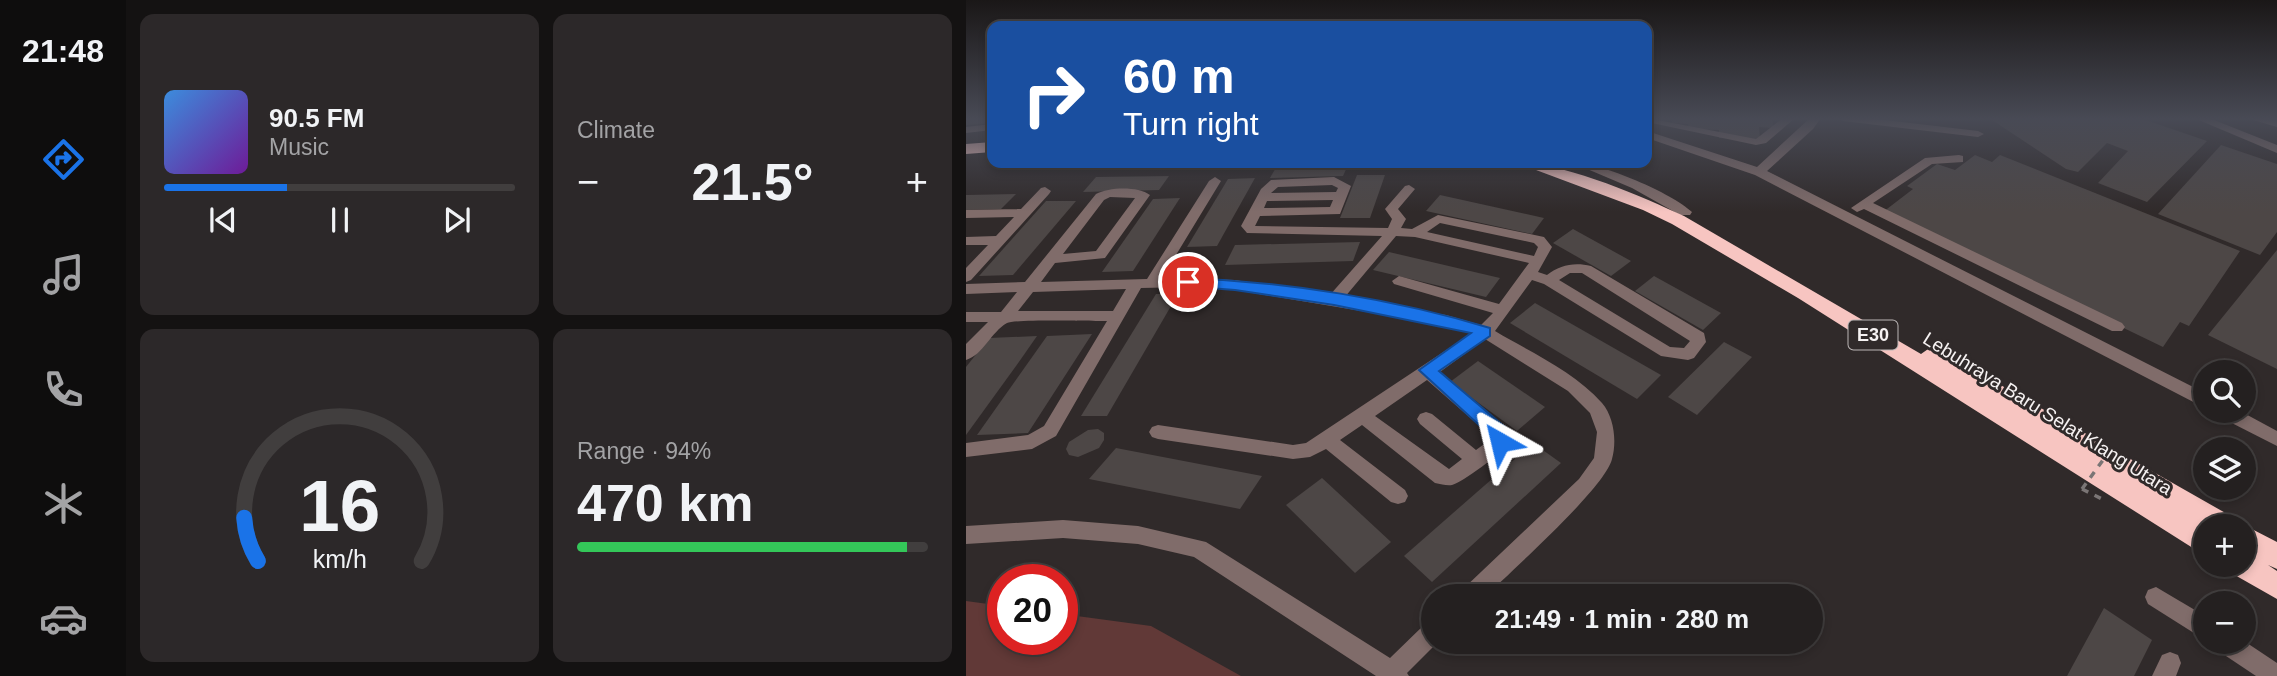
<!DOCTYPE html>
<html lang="en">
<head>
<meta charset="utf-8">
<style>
	:root { --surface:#242020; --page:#2c2829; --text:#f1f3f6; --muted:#a3a3a5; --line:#413e3e; --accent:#1a73e8 }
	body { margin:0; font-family:Arial,sans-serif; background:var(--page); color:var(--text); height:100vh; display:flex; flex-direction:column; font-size:26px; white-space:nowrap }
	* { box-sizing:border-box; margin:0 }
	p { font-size:23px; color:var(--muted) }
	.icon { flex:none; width:38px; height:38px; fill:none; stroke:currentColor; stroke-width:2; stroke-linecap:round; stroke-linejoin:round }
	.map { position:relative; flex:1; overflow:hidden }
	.panel { display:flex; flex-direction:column; gap:14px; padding:14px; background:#141212; width:840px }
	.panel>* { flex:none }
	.guide { position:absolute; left:21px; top:21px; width:665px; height:147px; border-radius:14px; box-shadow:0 4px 10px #0003,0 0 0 2px var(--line); background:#1a4fa0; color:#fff; overflow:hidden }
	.buttons { position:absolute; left:1227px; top:360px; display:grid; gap:14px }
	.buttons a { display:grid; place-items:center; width:63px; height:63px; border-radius:50%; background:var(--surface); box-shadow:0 4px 10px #0003,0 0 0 2px var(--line); font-size:35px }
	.speed { position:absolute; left:21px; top:564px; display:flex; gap:14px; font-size:35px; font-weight:700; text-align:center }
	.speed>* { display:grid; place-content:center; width:91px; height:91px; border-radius:50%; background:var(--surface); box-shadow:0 4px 10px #0003,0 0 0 2px var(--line); line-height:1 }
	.speed .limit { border:10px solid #d22; background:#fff; color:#111 }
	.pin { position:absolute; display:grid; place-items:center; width:60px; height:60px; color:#fff; margin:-30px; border:4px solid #fff; border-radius:50%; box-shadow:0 2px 7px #0007 }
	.me { position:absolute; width:77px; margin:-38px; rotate:323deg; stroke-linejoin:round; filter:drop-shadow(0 0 5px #0008) }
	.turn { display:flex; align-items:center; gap:24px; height:147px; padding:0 21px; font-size:32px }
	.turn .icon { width:91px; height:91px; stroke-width:2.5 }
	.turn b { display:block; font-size:49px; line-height:60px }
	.big { font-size:52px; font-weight:700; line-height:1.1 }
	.panel .widget { flex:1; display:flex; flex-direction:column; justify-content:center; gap:10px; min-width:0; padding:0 24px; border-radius:14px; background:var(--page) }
	.panel .dial { align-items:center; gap:0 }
	.dial svg { height:182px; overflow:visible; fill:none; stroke:var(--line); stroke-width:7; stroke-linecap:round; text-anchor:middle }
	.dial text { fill:var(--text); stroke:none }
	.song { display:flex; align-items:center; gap:21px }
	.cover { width:84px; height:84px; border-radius:10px; background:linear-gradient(135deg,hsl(210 70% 55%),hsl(280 70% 35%)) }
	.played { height:7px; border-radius:4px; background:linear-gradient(90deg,var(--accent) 35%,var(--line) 35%) }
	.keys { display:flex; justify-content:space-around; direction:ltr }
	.heat { display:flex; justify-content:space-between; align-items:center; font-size:38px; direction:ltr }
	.charge { height:10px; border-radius:5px; background:linear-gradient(90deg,#34c759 94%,var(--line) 0) }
	.panel .tiles { flex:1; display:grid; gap:14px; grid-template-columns:repeat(2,1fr) }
	.trip { position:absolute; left:455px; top:584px; width:402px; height:70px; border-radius:35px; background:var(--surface); box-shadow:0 4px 10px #0003,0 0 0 2px var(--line); font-weight:700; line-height:70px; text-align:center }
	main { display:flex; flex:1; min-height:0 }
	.menu { display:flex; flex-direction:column; width:126px; justify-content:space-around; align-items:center; background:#0e0d0d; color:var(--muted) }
	.menu .icon { width:49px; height:49px }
	.menu .current { color:var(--accent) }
	.menu b { font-size:32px; color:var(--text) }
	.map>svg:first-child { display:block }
</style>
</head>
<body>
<main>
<nav class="menu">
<b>21:48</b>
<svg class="icon current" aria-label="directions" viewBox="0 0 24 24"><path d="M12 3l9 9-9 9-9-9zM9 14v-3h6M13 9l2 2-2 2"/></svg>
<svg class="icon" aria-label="music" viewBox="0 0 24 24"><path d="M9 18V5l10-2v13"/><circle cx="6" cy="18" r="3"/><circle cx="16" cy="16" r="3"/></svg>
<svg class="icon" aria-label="phone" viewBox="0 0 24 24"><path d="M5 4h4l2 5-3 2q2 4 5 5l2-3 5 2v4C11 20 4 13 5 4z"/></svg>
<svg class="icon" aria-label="climate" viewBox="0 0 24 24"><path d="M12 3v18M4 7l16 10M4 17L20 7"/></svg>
<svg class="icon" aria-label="car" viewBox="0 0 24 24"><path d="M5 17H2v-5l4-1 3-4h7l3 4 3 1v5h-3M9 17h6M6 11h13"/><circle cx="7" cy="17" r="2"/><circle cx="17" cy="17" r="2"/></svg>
</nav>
<section class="panel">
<div class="tiles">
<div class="widget">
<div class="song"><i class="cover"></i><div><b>90.5 FM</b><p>Music</p></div></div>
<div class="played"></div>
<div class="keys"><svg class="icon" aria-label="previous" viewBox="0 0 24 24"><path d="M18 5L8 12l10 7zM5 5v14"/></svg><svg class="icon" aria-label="pause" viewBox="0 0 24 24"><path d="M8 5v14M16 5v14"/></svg><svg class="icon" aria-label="next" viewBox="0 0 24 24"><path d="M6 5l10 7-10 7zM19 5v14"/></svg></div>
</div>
<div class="widget"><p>Climate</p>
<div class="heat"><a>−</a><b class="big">21.5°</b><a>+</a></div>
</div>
<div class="widget dial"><svg viewBox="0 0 100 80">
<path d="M14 69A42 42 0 1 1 86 69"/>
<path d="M14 69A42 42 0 0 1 8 50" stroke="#1a73e8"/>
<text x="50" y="56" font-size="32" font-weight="700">16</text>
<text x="50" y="72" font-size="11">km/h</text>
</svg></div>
<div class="widget"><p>Range · 94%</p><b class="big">470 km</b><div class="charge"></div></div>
</div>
</section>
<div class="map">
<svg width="1311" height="676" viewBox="0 0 1311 676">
	<rect width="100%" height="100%" fill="#302a2a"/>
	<polygon fill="#613937" points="0,601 37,606 37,639 96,639 96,614 185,626 275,676 0,676"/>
	<g fill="#4d4746">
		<polygon points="0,118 26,118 26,123 0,125"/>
		<polygon points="706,118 806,118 808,128 793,127 794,140 753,138 753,130 722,129 722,124 706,123"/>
		<polygon points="1023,118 1174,118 1241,141 1181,202 1132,183 1162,151 1141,143 1112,172 1100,169"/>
		<polygon points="1255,145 1311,164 1311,232 1294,255 1192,214"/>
		<polygon points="1009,155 1026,162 1034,155 1274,251 1223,326 1214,322 1197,347 917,212 947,189 941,186 971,164 989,170"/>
		<polygon points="383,163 377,176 304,178 312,164"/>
		<polygon points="391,175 419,175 404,218 374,218"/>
		<polygon points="203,176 193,190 117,192 130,177"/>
		<polygon points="289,178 251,246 221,247 262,179"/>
		<polygon points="50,194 35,209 0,210 0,195"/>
		<polygon points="474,195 578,218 566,234 460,211"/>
		<polygon points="214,198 167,271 136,272 187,199"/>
		<polygon points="80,201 110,201 47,275 13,276"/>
		<polygon points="607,229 665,261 645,276 587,243"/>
		<polygon points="394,242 387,261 259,265 269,245"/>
		<polygon points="1311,250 1311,369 1242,335"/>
		<polygon points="423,252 534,278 520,297 407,270"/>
		<polygon points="688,276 755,313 737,330 669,291"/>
		<polygon points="190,294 212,294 141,416 115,416"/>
		<polygon points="569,303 695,375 671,399 544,323"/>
		<polygon points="126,334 62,433 11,435 81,336"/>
		<polygon points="71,336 55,359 0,435 0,367 23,338"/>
		<polygon points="758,342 786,357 731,415 702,397"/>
		<polygon points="512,361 579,407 551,431 484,382"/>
		<polygon points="132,429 138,433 138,440 133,448 112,457 103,455 100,449 103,442 122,430"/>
		<polygon points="567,443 595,463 466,582 438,556"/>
		<polygon points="150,448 296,476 274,509 123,479"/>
		<polygon points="356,478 425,542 389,573 320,505"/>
		<polygon points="1138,608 1186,640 1168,676 1101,676"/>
	</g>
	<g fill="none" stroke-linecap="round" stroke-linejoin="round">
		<polyline stroke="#7a7575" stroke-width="3.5" stroke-dasharray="7 7" stroke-linecap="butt" points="1116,489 1138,500"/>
		<g fill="#806c6a" fill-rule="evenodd">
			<polygon points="681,118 790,139 817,118 829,118 800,143 790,145 681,122"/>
			<polygon points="844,118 855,118 847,129 801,171 1239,393 1239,408 789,175 681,138 681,131 791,167"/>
			<polygon points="871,118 902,118 1012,131 1018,134 1012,137 877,121"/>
			<polygon points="1228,118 1243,118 1311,145 1311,153"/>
			<polygon points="1285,118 1311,120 1311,127 1287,120"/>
			<polygon points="26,124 26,130 0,133 0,127"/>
			<polygon points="993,155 997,156 997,162 966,164 907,203 1156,323 1159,327 1156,331 1146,331 898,209 891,212 885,208 959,158"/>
			<path d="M 607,163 C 634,162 706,193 726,212 L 724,215 L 714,215 L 666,188 Z"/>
			<path d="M 249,177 L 255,181 L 196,278 L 269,280 L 363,296 L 416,236 L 281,233 L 275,226 L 295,189 L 305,180 L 368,177 L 385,186 L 374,214 L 294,216 L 289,226 L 422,228 L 426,219 L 419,209 L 439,186 L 443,185 L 449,189 L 432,209 L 440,219 L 435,228 L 446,229 L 472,215 L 578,237 L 586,247 L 572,272 L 581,275 C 594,265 608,262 625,266 L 738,333 L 740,342 L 728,358 L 722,360 L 695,356 L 578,284 L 566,280 L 529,331 C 564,352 608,371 636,403 C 648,417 651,441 646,459 C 639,488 545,571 519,597 L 493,597 L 496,590 L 613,479 L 628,458 L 631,432 L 624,413 L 602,391 L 519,339 L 474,372 L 540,428 C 543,433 545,439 542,444 C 538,452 495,483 486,485 C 481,486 475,484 469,483 L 396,425 L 374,440 L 439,490 L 442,496 L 439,502 L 432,504 L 425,502 L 360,449 L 344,457 L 327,459 L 192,439 L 186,437 L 183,432 L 186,427 L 192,425 L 327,445 L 340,443 L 506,333 L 479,325 L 269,290 L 222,287 L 175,288 L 90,436 L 66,449 L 0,457 L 0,443 L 62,435 L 78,426 L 141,321 C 125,321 50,319 41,323 C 25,332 17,355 0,360 L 0,344 L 22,322 L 0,322 L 0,312 L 35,312 L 51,292 L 0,294 L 0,284 L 59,282 L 130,194 C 143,187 172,186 184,195 L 139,258 L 89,263 L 75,282 L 181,279 L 243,181 ZM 366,185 L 372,188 L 370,192 L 305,193 L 312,187 ZM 144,197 L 169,198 L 130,251 L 97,254 L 138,200 ZM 367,200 L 364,207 L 298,208 L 301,201 ZM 474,223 L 568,243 L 572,247 L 568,256 L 461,232 ZM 430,236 L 449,237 L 563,263 L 533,304 L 433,276 L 426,281 L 428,284 L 527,313 L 515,325 L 480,315 L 378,298 ZM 604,273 L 616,273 L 724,341 L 718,348 L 704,347 L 593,280 ZM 160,289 L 147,311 L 52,311 L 67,292 ZM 461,380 L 525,436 L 525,439 L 510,450 L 466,414 L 460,412 L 454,414 L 451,419 L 454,424 L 496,459 L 483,469 L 409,416 Z"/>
			<polygon points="79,187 85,191 83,194 5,280 0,282 0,268 22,245 0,245 0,237 30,236 48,217 0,218 0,210 55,209 75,188"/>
			<polygon points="1249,411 1274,411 1311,431 1311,446 1252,416"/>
			<polygon points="97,520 172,526 240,542 424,658 459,624 467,621 467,642 472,642 441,673 443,676 410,676 228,557 172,544 97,538 0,544 0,526"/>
			<polygon points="1190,587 1239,616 1239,640 1182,604 1179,597 1182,590"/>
			<polygon points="1278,641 1311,663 1311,676 1290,676 1251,650 1248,642"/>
			<polygon points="1204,652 1212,655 1215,663 1210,676 1186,676 1196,655"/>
		</g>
		<g fill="#f7c5c1" fill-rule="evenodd">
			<polygon points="26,142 26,152 0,154 0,144"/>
			<path d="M 551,163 C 595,161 677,197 718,216 L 955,354 L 965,347 L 973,350 L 1270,519 L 1274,526 L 1278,525 L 1311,542 L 1311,569 L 1302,565 L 1311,571 L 1311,599 L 1267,574 L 1263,565 L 1278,565 L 1278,552 L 1286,556 L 1278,551 L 1278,527 L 1239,527 L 1239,553 L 1230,550 L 832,298 L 706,224 L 677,210 Z"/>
		</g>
		<polyline stroke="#7a7575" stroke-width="3.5" stroke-dasharray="7 7" stroke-linecap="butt" points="1116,489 1145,449"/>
	</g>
	<linearGradient id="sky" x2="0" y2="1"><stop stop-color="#1a1717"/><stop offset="0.56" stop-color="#484a55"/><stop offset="1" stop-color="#484a55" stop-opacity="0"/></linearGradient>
	<rect width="1311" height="212" fill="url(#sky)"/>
	<path fill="#1a73e8" stroke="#114b97" stroke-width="2" d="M 222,278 C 322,282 428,299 524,328 L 524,336 L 473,371 L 540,428 L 543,433 L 540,448 L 527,448 L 525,436 L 453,370 L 505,333 L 368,305 L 269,290 L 217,286 L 215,282 Z"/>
	<g text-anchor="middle" stroke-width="6" stroke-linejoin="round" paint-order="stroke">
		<rect fill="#302a2a" stroke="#bbb6b6" stroke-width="2" x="882.5" y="320.5" width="49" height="29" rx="5"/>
		<g font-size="18" font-weight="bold" fill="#f6f2f2">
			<text x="907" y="341">E30</text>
		</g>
		<g font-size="19" fill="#f6f2f2" stroke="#302a2a">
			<text transform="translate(1082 413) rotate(32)" y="7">Lebuhraya Baru Selat Klang Utara</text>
		</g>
	</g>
</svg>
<div class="buttons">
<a><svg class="icon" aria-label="search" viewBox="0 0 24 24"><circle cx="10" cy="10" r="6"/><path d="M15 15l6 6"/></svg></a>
<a><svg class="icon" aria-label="layers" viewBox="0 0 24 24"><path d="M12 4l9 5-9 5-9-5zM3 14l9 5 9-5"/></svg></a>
<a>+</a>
<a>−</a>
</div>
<div class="speed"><div class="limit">20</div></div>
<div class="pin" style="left:222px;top:282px;background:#d93025"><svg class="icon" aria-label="arrive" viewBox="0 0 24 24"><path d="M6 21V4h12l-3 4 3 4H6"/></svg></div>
<svg class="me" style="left:534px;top:442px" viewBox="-20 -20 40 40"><path d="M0-17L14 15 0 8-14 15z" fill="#1a73e8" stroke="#fff" stroke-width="4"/></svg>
<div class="trip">21:49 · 1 min · 280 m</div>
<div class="guide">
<div class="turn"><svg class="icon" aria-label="right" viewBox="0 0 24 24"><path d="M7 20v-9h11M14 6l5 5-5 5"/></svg><div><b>60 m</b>Turn right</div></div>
</div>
</div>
</main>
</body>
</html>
